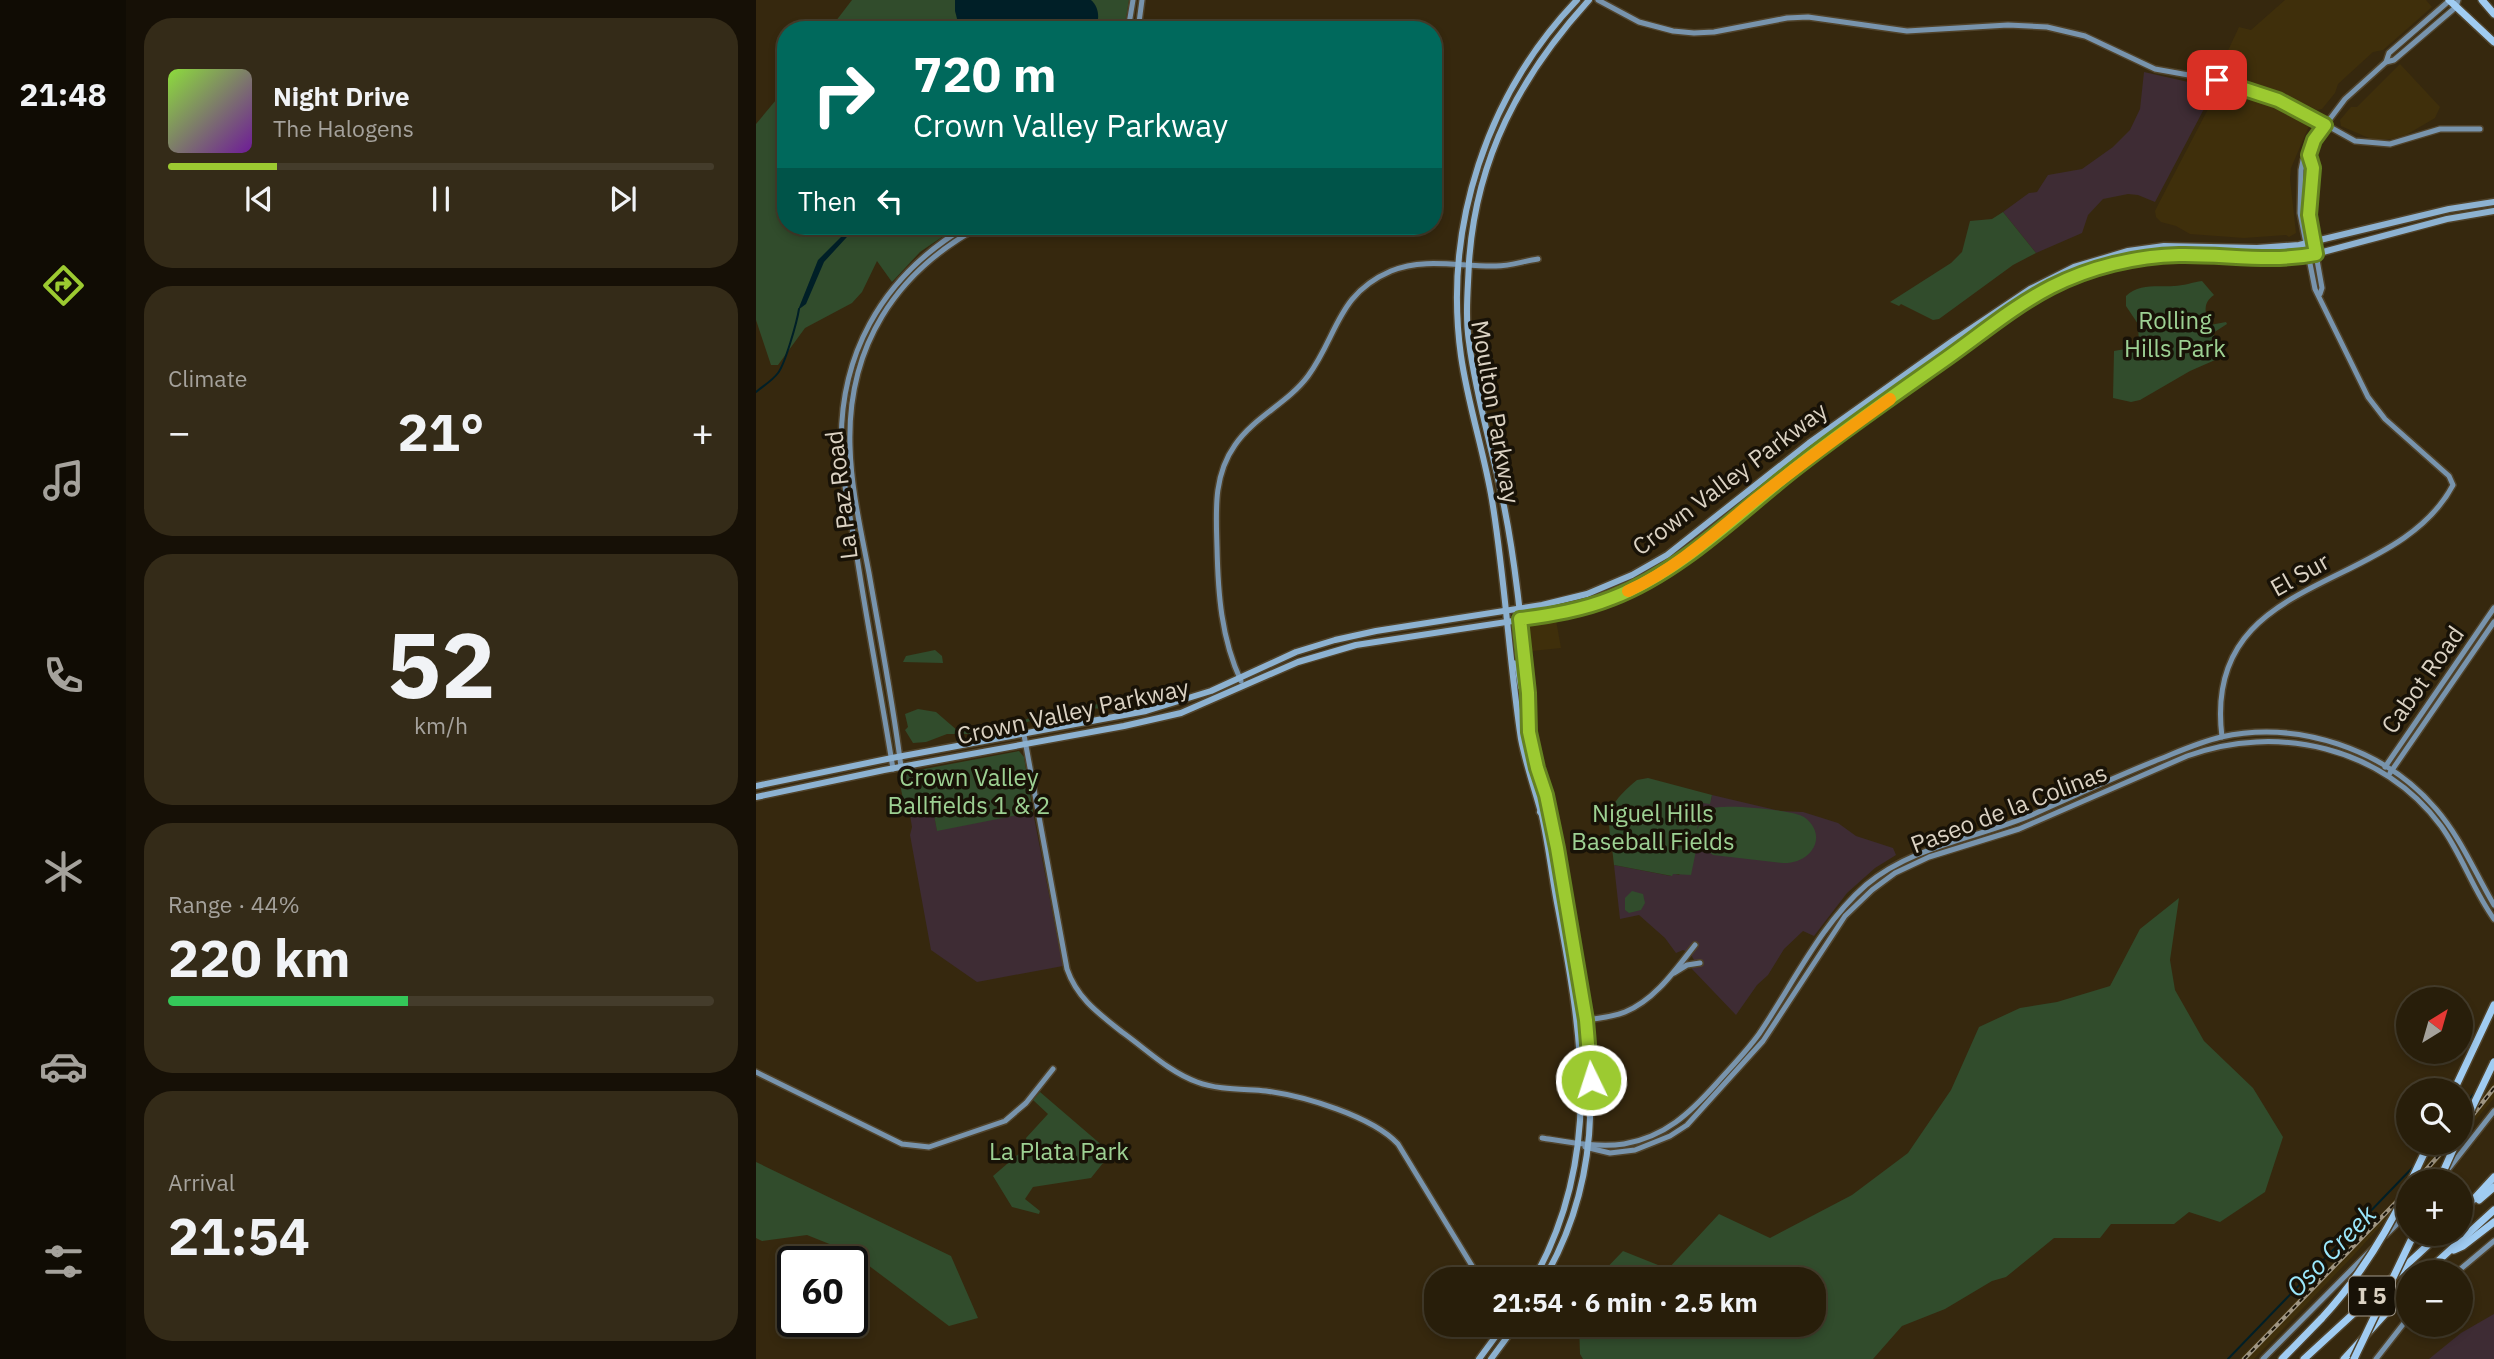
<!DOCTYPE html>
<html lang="en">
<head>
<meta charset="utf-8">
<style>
	:root { --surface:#281e0a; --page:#342b18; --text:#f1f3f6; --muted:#a5a29c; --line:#443c2b; --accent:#9cca31 }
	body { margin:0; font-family:"IBM Plex Sans",sans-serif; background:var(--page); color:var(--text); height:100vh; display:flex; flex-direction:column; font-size:26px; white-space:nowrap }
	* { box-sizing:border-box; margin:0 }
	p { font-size:23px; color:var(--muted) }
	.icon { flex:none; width:38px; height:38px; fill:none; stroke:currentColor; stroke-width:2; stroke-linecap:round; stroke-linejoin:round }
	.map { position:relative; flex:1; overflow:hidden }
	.panel { display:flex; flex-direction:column; gap:18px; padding:18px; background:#161006; width:630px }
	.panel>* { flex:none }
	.hud { position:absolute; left:21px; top:21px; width:665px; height:214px; border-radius:28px; box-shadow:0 4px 10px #0003,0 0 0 2px var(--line); background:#00695c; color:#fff; overflow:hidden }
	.needle { width:46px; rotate:37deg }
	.fabs { position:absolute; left:1640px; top:987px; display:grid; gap:14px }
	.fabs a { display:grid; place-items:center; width:77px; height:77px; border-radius:50%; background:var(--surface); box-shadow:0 4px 10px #0003,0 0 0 2px var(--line); font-size:35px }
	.speed { position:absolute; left:21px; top:1246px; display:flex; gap:14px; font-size:35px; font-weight:700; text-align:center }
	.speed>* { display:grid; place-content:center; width:91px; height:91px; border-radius:50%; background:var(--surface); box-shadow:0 4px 10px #0003,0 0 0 2px var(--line); line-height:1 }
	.speed .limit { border:4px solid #111; border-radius:10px; background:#fff; color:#111 }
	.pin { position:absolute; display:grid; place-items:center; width:60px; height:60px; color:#fff; margin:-30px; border-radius:14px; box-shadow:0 4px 10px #0006 }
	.me { position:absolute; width:77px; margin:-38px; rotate:356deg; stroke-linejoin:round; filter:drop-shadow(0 0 5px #0008) }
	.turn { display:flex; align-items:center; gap:24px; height:147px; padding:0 21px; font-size:32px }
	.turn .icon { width:91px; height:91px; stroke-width:2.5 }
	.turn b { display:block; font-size:49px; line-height:60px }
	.then { display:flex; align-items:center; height:66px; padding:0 21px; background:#0003; gap:14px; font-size:26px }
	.big { font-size:52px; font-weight:800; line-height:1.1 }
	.panel .card { flex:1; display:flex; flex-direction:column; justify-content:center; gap:10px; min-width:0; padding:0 24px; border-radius:28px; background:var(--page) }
	.panel .dial { align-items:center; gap:0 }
	.dial b { font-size:91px; line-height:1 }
	.song { display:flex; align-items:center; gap:21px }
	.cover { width:84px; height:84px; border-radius:10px; background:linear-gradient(135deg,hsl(90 70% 55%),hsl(280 70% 35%)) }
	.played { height:7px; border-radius:4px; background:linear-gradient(90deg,var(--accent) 20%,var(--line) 20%) }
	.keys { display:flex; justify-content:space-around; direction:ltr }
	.heat { display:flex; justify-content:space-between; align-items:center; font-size:38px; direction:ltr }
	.charge { height:10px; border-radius:5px; background:linear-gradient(90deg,#34c759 44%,var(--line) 0) }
	.trip { position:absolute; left:668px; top:1267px; width:402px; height:70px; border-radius:28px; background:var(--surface); box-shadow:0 4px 10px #0003,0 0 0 2px var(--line); font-weight:800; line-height:70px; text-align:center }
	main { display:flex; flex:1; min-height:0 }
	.menu { display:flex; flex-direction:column; width:126px; justify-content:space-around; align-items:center; background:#100c04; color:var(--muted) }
	.menu .icon { width:49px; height:49px }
	.menu .current { color:var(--accent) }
	.menu b { font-size:32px; color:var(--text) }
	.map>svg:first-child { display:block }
</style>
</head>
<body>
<main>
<nav class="menu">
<b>21:48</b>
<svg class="icon current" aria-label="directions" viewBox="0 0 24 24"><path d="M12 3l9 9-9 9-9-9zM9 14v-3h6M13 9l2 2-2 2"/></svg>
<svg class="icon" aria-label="music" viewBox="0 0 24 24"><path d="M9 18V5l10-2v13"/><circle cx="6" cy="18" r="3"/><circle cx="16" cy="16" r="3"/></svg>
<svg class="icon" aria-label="phone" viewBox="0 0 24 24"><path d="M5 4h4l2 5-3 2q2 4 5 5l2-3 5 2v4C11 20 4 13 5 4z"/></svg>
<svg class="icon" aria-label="climate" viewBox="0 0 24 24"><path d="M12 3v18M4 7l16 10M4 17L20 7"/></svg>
<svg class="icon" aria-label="car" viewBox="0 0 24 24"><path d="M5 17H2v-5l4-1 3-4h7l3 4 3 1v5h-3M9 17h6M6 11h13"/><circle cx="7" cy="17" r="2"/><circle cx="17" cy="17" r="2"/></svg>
<svg class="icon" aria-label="filters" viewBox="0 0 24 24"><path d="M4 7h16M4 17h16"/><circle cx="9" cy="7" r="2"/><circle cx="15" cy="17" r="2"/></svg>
</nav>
<section class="panel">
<div class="card">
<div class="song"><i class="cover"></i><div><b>Night Drive</b><p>The Halogens</p></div></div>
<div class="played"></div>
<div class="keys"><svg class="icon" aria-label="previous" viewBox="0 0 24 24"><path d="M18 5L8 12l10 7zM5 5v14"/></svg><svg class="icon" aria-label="pause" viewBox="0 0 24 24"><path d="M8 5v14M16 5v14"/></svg><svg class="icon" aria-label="next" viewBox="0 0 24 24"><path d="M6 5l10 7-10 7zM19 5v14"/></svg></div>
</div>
<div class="card"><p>Climate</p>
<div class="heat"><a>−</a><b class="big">21°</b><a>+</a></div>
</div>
<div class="card dial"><b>52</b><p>km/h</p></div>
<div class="card"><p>Range · 44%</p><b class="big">220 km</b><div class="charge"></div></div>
<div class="card"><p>Arrival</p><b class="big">21:54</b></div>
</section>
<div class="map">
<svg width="1738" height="1359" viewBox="0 0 1738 1359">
	<rect width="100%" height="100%" fill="#36280e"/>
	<g fill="#3f2f0b">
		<polygon points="1529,0 1670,0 1676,7 1627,50 1617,52 1582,84 1579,93 1566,109 1561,110 1513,88 1462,72 1483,27 1495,30"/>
		<polygon points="1644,64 1684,107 1679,118 1650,135 1636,139 1615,139 1585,126 1584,120 1595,107 1601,107"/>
		<polygon points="1462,90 1507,102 1553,126 1535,168 1534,179 1540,233 1533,237 1530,235 1488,238 1434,234 1420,226 1405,222 1400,217 1399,211 1404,201"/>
		<polygon points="800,620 805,648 776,651 773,627 777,623"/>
		<polygon points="1738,1082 1738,1098 1705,1137 1705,1122"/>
		<polygon points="1687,1143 1699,1143 1664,1181 1654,1181"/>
		<polygon points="1652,1184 1652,1195 1597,1256 1498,1359 1483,1359 1629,1210"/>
	</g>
	<g fill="#3e2c34">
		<polygon points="1388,72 1459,88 1399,202 1382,195 1372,194 1347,199 1332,215 1326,233 1280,253 1247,212 1273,193 1281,192 1292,175 1326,169 1357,147 1374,130 1384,109"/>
		<polygon points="956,795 1024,811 1047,812 1082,823 1100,836 1137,848 1140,855 1119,868 1091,893 1058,936 1047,931 1028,949 1012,975 1001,985 980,1015 936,969 938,960 934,953 927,950 920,953 909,938 883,915 864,919 858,865 915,876 916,873 923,875 941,848 942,834 940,830 947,802 955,800"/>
		<polygon points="175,799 181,830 277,812 307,966 221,982 175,950 154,835 156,827 152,804"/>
		<polygon points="1738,1314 1738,1359 1673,1359 1705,1333"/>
	</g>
	<g fill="#314c2c">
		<polygon points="96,0 373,0 368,30 73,30"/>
		<polygon points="30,88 30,226 202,226 164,252 136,282 121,261 106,292 96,303 49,328 22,365 15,365 0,320 0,124"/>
		<polygon points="1247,212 1280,253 1257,265 1183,319 1177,320 1145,304 1143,306 1134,302 1195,263 1206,252 1214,221 1236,219"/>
		<path d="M 1446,281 L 1458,295 C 1446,303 1449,314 1454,325 L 1470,322 L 1471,324 L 1457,333 L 1466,357 L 1434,371 L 1384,400 L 1375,402 L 1357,398 L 1358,351 L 1380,347 L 1383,344 L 1382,324 L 1370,306 L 1370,296 C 1383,283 1402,287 1418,286 C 1427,286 1437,282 1446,281 Z"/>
		<polygon points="179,650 186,656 187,663 147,662 150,656"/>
		<polygon points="403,693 403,696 376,698 347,709 319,707 265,724 215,734 191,734 170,742 157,743 149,730 152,727 149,714 162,709 180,712 202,731 212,731 261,722 317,705 349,704 373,696"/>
		<polygon points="263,751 268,757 277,812 181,831 175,799 148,804 142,774"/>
		<path d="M 892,778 L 956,795 L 954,804 L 946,803 L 941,830 C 945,823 946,814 955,809 C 966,803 1038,810 1048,817 C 1073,835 1056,864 1027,863 L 957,855 L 950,849 L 943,836 L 935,875 L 917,874 L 916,876 L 858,865 C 854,820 842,812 881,780 Z"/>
		<polygon points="876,891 887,894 889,903 885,910 873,913 869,910 869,898"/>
		<polygon points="1423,898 1414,960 1419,990 1448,1041 1497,1088 1527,1137 1509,1192 1464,1222 1433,1212 1418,1224 1355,1224 1344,1238 1298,1238 1250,1277 1236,1281 1189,1309 1146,1326 1117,1359 827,1359 824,1354 823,1325 1059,1325 1059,1279 840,1279 867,1251 912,1269 963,1214 1014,1238 1096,1195 1152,1153 1195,1090 1223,1027 1264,1008 1301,1002 1354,986 1384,929"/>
		<polygon points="284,1092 355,1153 335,1178 277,1187 269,1199 284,1211 283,1214 256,1207 237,1176 272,1146 270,1138 292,1114 277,1100"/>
		<polygon points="0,1162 195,1256 222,1318 193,1326 96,1253 51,1235 6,1241 0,1238"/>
	</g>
	<g fill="#001f27">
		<path d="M 199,0 L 335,0 C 344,8 343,19 340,30 L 204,30 L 199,11 Z"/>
		<polygon points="96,226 101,226 68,262 50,304 42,310 62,260"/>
	</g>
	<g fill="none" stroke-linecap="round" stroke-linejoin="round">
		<g stroke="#001f27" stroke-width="2">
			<path d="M 0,392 C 7,386 16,381 22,373 C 29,364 41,322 43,309"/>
			<polyline points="1704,1110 1719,1093"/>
			<polyline points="1472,1359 1659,1165"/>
		</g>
		<g stroke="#50432b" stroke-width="8">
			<g id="secondary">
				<polyline points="842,0 883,22 917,31 938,33 958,32 1031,18 1052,17 1151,31 1252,25 1291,27 1329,36 1399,69 1466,81 1504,92 1538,107 1599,141 1634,144 1684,129 1724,129"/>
				<polyline points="372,30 377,0"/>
				<polyline points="382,30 386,0"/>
				<polyline points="1630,62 1633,53 1694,0"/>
				<polyline points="1553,154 1557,168 1553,215 1566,288 1564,294"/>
				<path d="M 485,681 C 465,638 462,593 461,547 C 460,511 457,476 479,445 C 498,417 532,403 552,376 C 582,335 581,294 635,271 C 669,257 705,267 740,266 C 754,266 768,261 782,259"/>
				<path d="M 268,735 L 311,969 C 321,998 342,1013 366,1032 C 390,1049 413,1072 441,1082 C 462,1090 488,1089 510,1091 C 548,1096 616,1116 642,1144 L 724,1279"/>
				<path d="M 1466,737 C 1445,570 1639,595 1697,485 L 1693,476 L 1629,419 L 1612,397 L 1559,289 L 1544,213 L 1545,170 L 1547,160 L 1553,154 L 1558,140 L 1589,99 L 1630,62 L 1638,60 L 1700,7 L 1702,0"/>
				<path d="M 145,767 C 137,702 124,637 113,573 C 105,531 95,488 94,446 C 91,347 139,272 225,226"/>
				<polyline points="1629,767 1738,608"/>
				<path d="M 137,769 C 125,693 110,619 99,544 C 94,516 88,488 86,460 C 79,358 125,277 211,226"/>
				<polyline points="1634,773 1738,622"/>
				<polyline points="918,973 931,965 944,963"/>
				<path d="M 821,1021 C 836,1019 854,1018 869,1012 C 899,1000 920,969 939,945"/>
				<polyline points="0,1072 146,1144 173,1147 249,1121 270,1103 297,1069"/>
				<path d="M 786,1138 C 812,1142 842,1148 868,1144 C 909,1137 934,1113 960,1084 C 975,1067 990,1052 1003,1034 C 1037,984 1064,925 1110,885 C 1158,845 1223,838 1278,814 C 1320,795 1361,776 1404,759 C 1424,751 1444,742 1465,737 C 1542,720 1629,749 1680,809 C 1705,838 1719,873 1738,905"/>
				<path d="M 829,1147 L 854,1153 L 879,1150 L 914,1136 L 931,1125 L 1007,1041 L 1089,916 L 1116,890 L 1139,873 L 1173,857 L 1263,829 L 1431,756 C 1521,723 1627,747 1685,826 C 1706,855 1717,890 1738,919"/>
				<polyline points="1690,1172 1738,1111"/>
				<polyline points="1630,1235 1652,1213"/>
				<polyline points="1701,1272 1738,1241"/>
				<polyline points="1507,1359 1616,1249"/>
				<polyline points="1620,1359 1652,1318"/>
			</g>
		</g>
		<g stroke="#50432b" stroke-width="9">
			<g id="primary">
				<polyline points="1140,387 1154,379 1159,381"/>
				<polyline points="756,663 761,664 765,687 772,693"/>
				<path d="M 764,723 C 770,714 764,704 771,694"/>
				<polyline points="0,786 136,758 390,711 455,691 540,652 579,640 620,631 786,605 831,594 876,575 911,555 1053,443 1198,340 1274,289 1318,267 1372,251 1408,246 1501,248 1543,245 1693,209 1738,202"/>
				<polyline points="785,791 788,805 784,812 791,817 793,824"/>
				<polyline points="0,797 128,770 368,726 425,713 542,662 600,645 802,614 840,604 877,589 910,570 1077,439 1260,309 1311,280 1327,273 1391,257 1422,255 1505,260 1552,256 1691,219 1738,211"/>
				<path d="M 778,1279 C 846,1157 827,1039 802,908 C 796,878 793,847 786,816 C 779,790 770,765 765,739 C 753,660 749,579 736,500 C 728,452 712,405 705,356 C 687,227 731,94 821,0"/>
				<path d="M 788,1279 C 853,1167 837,1062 816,941 C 809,897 803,853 793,809 C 788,783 776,759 773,732 C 772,718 773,705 772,692 C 766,631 760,565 748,506 C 737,451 720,398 713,342 C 709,315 712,289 713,262 C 720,158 764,76 833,0"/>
				<polyline points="723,1359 748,1325"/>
				<polyline points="735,1359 760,1325"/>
			</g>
		</g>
		<g stroke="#50432b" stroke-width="10">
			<g id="highway">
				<polyline points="1693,0 1738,42"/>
				<polyline points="1726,0 1738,14"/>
				<polyline points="1698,1090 1738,1005"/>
				<polyline points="1655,1181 1673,1143"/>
				<polyline points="1723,1200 1738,1187"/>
				<polyline points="1704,1214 1738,1177"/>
				<polyline points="1698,1250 1707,1246 1738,1222"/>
				<polyline points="1670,1272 1738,1210"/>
				<polyline points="1526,1359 1566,1318"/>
				<polyline points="1548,1359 1684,1234"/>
				<polyline points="1588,1359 1652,1289"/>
			</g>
		</g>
		<use href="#secondary" stroke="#7894ad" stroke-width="5"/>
		<use href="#primary" stroke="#8db2d1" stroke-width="6"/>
		<use href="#highway" stroke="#a0ccf2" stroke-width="7"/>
		<g stroke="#9e9481" stroke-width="4.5">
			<g id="rail">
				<polyline points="1704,1131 1738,1088"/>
				<polyline points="1660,1181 1694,1143"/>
				<polyline points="1488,1359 1652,1190"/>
			</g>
		</g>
		<use href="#rail" stroke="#181207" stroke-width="2" stroke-dasharray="5" stroke-linecap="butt"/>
		<g stroke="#50432b" stroke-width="10" stroke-linecap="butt">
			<g id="highway-bridge">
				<polyline points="1704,1133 1738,1062"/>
				<polyline points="1683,1181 1700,1143"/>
				<path d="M 1566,1318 C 1602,1279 1629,1236 1652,1188"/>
				<polyline points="1598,1359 1658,1234"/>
			</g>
		</g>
		<use href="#highway-bridge" stroke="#a0ccf2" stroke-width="7"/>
	</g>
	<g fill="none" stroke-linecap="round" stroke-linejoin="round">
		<g stroke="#658320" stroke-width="18">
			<path id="route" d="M 835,1080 L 830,1020 L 801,848 L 790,795 L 781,768 L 773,732 L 772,693 L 764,619 C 795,615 826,610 856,598 C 926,571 982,513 1041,467 C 1089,429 1140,394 1191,358 C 1225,334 1258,306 1295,287 C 1334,267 1380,256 1423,255 C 1469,254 1513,263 1560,254 L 1553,215 L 1557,168 L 1553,155 L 1558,140 L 1569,125 L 1522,100 L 1461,80"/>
		</g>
		<use href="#route" stroke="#9cca31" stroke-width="12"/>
		<path stroke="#f59e0b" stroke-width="12" d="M 872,591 C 920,569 959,533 999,500 C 1043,465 1088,432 1134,399"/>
	</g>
	<g text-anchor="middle" stroke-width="7" stroke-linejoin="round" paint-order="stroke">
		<rect fill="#181207" stroke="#a0988b" stroke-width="2" x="1593" y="1276.5" width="46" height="39" rx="5"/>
		<g font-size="23" font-weight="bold" fill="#dbd2c3">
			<text x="1616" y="1304">I 5</text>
		</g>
		<g font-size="24" fill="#9dd193" stroke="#181207">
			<text x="1419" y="329">Rolling<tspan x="1419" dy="28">Hills Park</tspan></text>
			<text x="213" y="786">Crown Valley<tspan x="213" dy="28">Ballfields 1 &amp; 2</tspan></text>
			<text x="897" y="822">Niguel Hills<tspan x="897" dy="28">Baseball Fields</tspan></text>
			<text x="303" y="1160">La Plata Park</text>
		</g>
		<g font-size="24" fill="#dbd2c3" stroke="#181207">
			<text transform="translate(739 412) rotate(80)" y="8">Moulton Parkway</text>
			<text transform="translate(974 479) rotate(-37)" y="8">Crown Valley Parkway</text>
			<text transform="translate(86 495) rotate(-97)" y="8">La Paz Road</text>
			<text transform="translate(1544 575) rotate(-29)" y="8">El Sur</text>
			<text transform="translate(1667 680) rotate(-55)" y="8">Cabot Road</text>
			<text transform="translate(317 712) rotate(-12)" y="8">Crown Valley Parkway</text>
			<text transform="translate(1253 809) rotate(-21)" y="8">Paseo de la Colinas</text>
		</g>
		<g font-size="26" font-style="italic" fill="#9ae7fc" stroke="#181207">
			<text transform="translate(1575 1251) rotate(-46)" y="9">Oso Creek</text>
		</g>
	</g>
</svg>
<div class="fabs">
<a><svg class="needle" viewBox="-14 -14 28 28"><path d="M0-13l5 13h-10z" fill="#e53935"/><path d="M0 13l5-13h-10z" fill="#a5a29c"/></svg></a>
<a><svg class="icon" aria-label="search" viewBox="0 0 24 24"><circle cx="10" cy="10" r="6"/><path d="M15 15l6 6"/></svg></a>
<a>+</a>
<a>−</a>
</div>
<div class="speed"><div class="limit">60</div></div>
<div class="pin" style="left:1461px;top:80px;background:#d93025"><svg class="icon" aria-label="arrive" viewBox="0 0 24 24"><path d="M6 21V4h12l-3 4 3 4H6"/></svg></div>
<svg class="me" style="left:835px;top:1080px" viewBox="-20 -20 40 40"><circle r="17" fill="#9cca31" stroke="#fff" stroke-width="3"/><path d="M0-11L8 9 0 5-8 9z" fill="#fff"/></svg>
<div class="trip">21:54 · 6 min · 2.5 km</div>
<div class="hud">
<div class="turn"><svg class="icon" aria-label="right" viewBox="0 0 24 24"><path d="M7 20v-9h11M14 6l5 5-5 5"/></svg><div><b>720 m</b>Crown Valley Parkway</div></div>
<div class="then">Then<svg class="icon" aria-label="left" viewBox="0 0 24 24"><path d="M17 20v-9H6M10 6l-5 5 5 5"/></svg></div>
</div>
</div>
</main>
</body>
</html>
